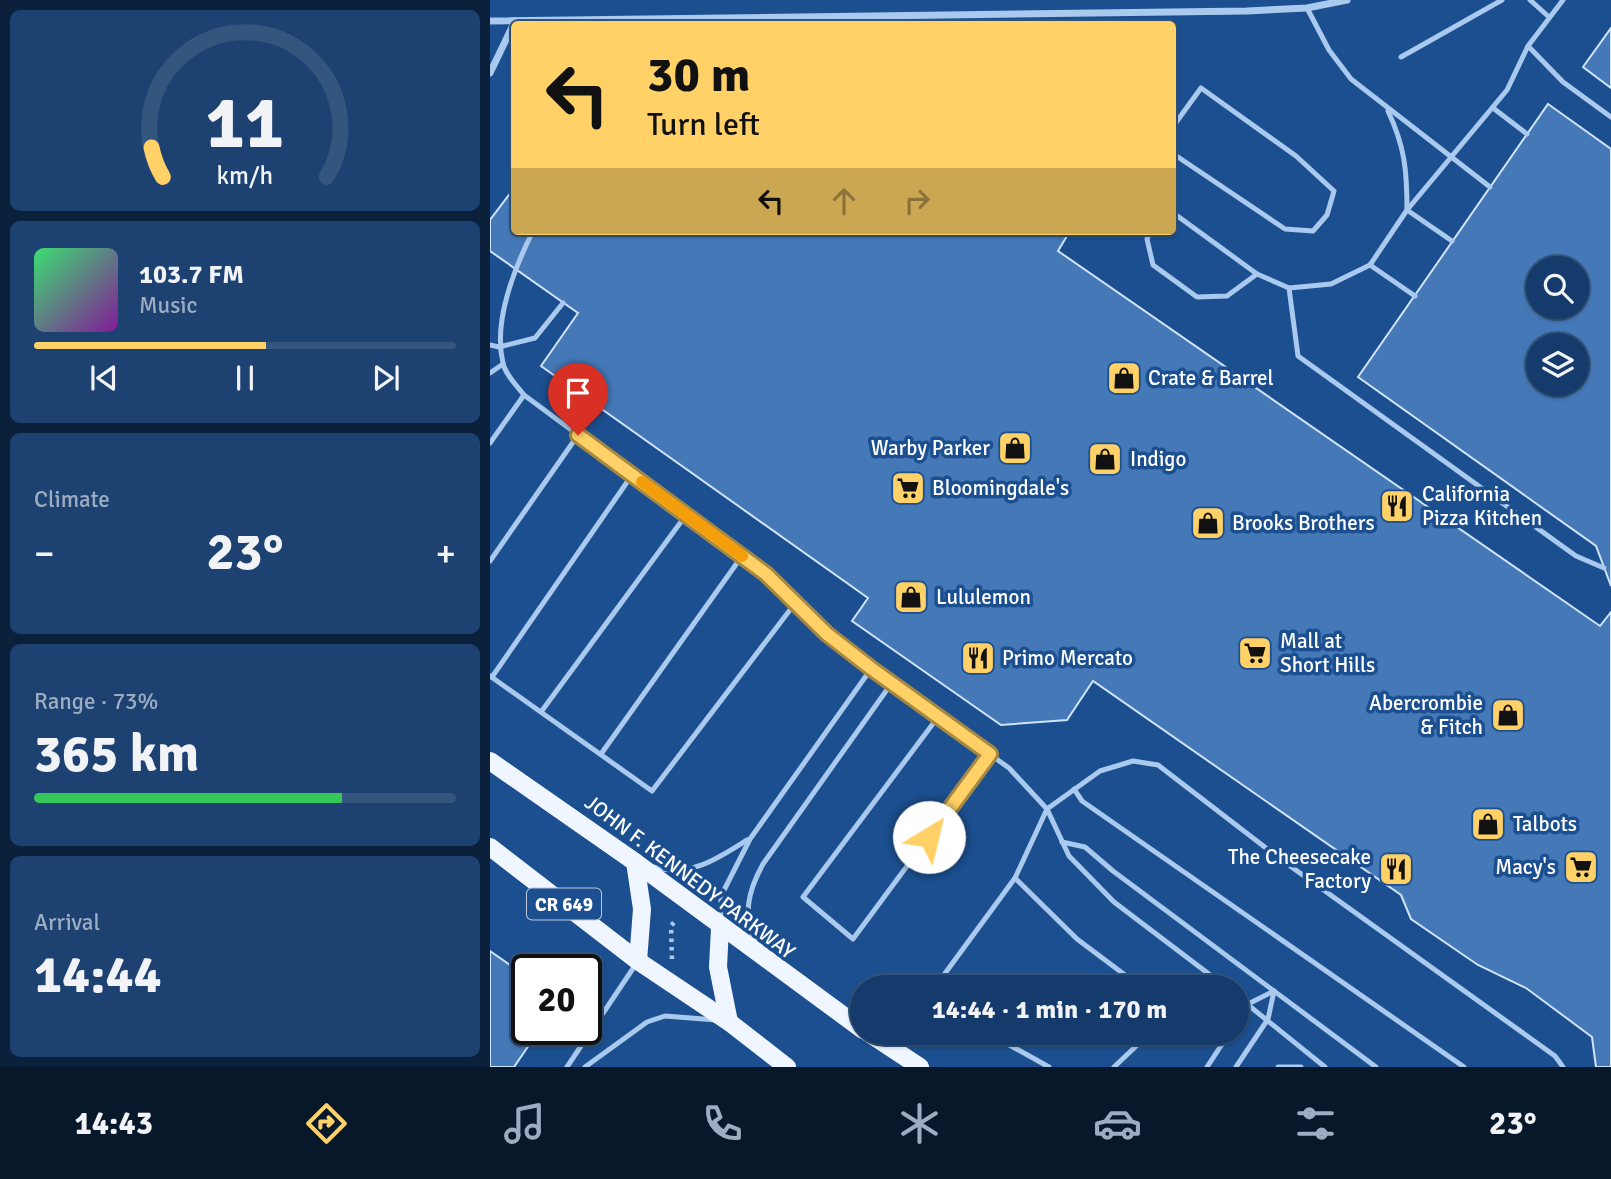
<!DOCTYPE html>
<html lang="en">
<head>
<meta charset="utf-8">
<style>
	:root { --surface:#143b6b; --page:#1d4271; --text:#f1f3f6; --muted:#9dadc1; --line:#33557e; --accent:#ffd166 }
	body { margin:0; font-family:Signika,sans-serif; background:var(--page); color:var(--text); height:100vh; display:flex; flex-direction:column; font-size:26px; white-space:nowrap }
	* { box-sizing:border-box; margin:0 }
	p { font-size:23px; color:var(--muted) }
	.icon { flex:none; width:38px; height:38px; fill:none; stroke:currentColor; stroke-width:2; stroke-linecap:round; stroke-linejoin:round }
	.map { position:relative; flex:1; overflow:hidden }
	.drawer { display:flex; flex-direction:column; gap:10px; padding:10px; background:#0b203b; width:490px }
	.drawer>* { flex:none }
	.guide { position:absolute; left:21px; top:21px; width:665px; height:214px; border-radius:7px; box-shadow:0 2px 5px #0004,0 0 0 2px var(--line); background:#ffd166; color:#111; overflow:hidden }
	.fabs { position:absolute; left:1036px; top:256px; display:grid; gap:14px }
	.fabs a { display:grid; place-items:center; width:63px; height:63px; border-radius:50%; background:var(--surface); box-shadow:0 2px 5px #0004,0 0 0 2px var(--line); font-size:35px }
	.speed { position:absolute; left:21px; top:954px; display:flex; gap:14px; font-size:35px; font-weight:700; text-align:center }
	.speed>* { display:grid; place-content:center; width:91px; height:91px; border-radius:50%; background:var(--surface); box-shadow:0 2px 5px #0004,0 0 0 2px var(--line); line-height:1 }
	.speed .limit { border:4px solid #111; border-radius:10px; background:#fff; color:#111 }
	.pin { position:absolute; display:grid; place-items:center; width:60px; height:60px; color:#fff; margin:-72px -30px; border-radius:50% 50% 50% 0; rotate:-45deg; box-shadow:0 0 7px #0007 }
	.pin .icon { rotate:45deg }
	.me { position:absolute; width:77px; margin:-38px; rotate:36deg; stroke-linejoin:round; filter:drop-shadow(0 0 5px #0008) }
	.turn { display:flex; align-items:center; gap:24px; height:147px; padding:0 21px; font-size:32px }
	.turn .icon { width:91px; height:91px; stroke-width:2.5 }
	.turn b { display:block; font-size:49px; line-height:60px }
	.lanes { display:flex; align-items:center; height:66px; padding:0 21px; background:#0003; justify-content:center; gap:35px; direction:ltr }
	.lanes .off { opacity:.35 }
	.big { font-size:52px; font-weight:700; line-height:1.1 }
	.drawer .widget { flex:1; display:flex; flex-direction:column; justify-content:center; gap:10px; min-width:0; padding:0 24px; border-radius:10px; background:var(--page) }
	.drawer .dial { align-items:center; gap:0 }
	.dial svg { height:182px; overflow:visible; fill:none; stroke:var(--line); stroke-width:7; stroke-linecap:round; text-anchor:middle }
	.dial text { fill:var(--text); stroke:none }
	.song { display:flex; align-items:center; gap:21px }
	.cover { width:84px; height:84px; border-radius:10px; background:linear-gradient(135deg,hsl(140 70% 55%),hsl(290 70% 35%)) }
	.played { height:7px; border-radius:4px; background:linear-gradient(90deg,var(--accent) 55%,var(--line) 55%) }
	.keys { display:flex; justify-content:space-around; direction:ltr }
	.heat { display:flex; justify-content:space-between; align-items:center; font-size:38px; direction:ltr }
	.charge { height:10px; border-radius:5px; background:linear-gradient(90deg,#34c759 73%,var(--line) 0) }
	.trip { position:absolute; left:360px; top:975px; width:399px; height:70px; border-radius:35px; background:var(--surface); box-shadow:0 2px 5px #0004,0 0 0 2px var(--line); font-weight:700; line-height:70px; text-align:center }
	.tab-bar { display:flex; height:112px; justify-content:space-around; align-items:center; background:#08182b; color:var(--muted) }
	.tab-bar .icon { width:49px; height:49px }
	.tab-bar .active { color:var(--accent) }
	.tab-bar b { font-size:32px; color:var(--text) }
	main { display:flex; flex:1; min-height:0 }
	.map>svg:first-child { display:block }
</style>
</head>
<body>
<main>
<section class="drawer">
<div class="widget dial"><svg viewBox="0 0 100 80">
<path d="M14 69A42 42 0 1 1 86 69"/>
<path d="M14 69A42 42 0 0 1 9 56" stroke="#ffd166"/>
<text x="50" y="56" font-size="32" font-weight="700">11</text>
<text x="50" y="72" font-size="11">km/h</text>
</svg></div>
<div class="widget">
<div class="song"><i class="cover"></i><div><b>103.7 FM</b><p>Music</p></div></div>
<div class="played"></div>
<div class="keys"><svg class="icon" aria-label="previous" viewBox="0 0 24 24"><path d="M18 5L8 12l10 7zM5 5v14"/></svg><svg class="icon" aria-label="pause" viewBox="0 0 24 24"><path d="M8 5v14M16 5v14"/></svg><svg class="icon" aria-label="next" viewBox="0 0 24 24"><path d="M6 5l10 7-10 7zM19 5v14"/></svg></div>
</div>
<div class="widget"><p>Climate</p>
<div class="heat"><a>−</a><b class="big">23°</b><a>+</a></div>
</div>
<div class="widget"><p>Range · 73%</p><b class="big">365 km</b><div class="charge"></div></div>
<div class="widget"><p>Arrival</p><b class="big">14:44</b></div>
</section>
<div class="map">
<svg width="1121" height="1067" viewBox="0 0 1121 1067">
	<rect width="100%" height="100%" fill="#1b4f8f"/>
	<g fill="#4478b7" stroke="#cfe3fa" stroke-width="2" fill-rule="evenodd">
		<polygon points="1121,28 1121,88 1093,67"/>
		<path d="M 1058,104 L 1121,149 L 1121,586 L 1106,546 L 868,377 ZM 1048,268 L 1087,268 L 1087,306 L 1048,306 ZM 1048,345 L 1087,345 L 1087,383 L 1048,383 Z"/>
		<polygon points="24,188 24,231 580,231 568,251 1110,626 1121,612 1121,1067 1106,1067 1102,1037 1036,988 988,965 921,919 911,895 603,681 577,720 511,725 362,621 378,598 51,366 88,313 0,251 0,220"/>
		<polygon points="0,951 37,977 37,1029 50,1029 24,1067 0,1067"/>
	</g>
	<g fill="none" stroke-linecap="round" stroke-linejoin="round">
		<polyline stroke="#a9c9ee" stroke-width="4.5" stroke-dasharray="3.5 5" stroke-linecap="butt" points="182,959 181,926 185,921"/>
		<g stroke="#a9c9ee" stroke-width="5">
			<polyline points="1040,0 1059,17"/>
			<polyline points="817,8 839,50 861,79 1000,187"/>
			<polyline points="1038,46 1073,82 1121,117"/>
			<polyline points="911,57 1012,0"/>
			<polyline points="1003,108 1037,134"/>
			<path d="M 898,111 C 915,147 917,171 917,210 L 962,241"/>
			<polyline points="682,128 711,88 806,156 844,191 837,215 823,231 795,229 682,153"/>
			<polyline points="682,212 767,274 799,288 841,284 880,265 917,210 1017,90 1038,46 1073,0"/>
			<polyline points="660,231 657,239 663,265 707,297 737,296 767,274"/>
			<polyline points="880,265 925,296"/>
			<polyline points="799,288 808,356 1086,556 1114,568"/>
			<polyline points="0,373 13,364"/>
			<path d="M 34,395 C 27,386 15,374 13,363 C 3,322 25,267 43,231"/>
			<polyline points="0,443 34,395 276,574 337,634 381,669 519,768 557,809 579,856 624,902 736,987"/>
			<polyline points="0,561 88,435"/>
			<polyline points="0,676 162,791 306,602"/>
			<polyline points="2,677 142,475"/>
			<polyline points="51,712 196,515"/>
			<polyline points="448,717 313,897 363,939 500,754"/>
			<polyline points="111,754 252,556"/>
			<polyline points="584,789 592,801 974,1067"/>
			<polyline points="572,842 595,847 623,871 886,1067"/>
			<path d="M 163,867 C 200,877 226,860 257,840"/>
			<polyline points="525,878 587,939 651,987"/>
			<polyline points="231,921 231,896 260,839 381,669"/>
			<path d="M 267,945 C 252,915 258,891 273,864 L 401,684"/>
			<polyline points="445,987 525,878 557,809 610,771 643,761 668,765 789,858 1065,1056 1073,1067"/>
			<polyline points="747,996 835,1067"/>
			<polyline points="747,1021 758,1004 784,991"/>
			<polyline points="496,1032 559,1067"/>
			<polyline points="77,1067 146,964"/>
			<polyline points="95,1067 157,1022 175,1016 226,1020"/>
			<polyline points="624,1067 661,1032"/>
			<polyline points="717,1067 740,1032"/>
			<polyline points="746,1067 778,1019 784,991"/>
			<polyline points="788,1067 811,1067"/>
		</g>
		<g stroke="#a9c9ee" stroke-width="7">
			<polyline points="0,21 757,11 817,8 857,0"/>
			<polyline points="0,73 25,21"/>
		</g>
		<g stroke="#f0f6ff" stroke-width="18">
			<polyline points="0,761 145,862 373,1030"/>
			<polyline points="0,847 148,961 239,1022 297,1067"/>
			<polyline points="145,862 152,909 148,961"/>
			<polyline points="230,928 228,967 239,1022"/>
			<polyline points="377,1032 430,1067"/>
		</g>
		<polyline stroke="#a9c9ee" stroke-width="5" points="0,345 9,347 45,338 73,303"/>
	</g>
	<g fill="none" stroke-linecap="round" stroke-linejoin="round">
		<g stroke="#a68842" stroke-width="18">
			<polyline id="route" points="88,435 276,574 337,634 382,669 500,754 439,837"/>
		</g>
		<use href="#route" stroke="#ffd166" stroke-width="12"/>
		<polyline stroke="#f59e0b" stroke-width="12" points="152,482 252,556"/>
	</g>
	<defs>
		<g id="shop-square" transform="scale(1.75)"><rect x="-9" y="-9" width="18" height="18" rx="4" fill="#ffd166" stroke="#1b4f8f"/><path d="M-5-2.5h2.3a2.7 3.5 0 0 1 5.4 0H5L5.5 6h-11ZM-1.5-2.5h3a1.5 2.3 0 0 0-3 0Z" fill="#111"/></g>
		<g id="supermarket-square" transform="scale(1.75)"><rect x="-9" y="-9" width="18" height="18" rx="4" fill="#ffd166" stroke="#1b4f8f"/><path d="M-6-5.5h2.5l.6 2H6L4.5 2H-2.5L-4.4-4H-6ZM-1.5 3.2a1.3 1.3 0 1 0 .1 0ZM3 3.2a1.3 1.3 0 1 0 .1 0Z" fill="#111"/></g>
		<g id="restaurant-square" transform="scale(1.75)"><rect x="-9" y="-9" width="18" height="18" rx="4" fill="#ffd166" stroke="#1b4f8f"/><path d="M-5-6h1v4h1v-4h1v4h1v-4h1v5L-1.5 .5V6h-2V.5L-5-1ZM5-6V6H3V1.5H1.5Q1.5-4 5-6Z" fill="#111"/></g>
	</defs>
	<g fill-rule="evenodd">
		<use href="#shop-square" x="634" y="378"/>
		<use href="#shop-square" x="525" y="448"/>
		<use href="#shop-square" x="615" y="459"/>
		<use href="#supermarket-square" x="418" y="488"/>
		<use href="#restaurant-square" x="907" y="506"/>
		<use href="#shop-square" x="718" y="523"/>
		<use href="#shop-square" x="421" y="597"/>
		<use href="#supermarket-square" x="765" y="653"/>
		<use href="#restaurant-square" x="488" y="658"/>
		<use href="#shop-square" x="1018" y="715"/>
		<use href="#shop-square" x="998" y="824"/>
		<use href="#supermarket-square" x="1091" y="867"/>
		<use href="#restaurant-square" x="906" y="869"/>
	</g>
	<g text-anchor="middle" stroke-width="7" stroke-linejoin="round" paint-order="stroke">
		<rect fill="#1b4f8f" stroke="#bbcadd" stroke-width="2" x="37" y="888.5" width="74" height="31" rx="5"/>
		<g font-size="19" font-weight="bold" fill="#fff">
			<text x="74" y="911">CR 649</text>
		</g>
		<g font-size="21" fill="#fff" stroke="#1b4f8f" text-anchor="start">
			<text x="658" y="385">Crate &amp; Barrel</text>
			<text x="500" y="455" text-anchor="end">Warby Parker</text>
			<text x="640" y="466">Indigo</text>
			<text x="442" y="495">Bloomingdale's</text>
			<text x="932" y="501">California<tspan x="932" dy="24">Pizza Kitchen</tspan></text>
			<text x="742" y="530">Brooks Brothers</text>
			<text x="446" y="604">Lululemon</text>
			<text x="790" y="648">Mall at<tspan x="790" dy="24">Short Hills</tspan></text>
			<text x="512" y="665">Primo Mercato</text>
			<text x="993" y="710" text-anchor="end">Abercrombie<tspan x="993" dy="24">&amp; Fitch</tspan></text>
			<text x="1023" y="831">Talbots</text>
			<text x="881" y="864" text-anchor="end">The Cheesecake<tspan x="881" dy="24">Factory</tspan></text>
			<text x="1066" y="874" text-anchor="end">Macy's</text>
		</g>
		<g font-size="21" fill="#fff" stroke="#1b4f8f">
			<text transform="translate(200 877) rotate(37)" y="7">JOHN F. KENNEDY PARKWAY</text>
		</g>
	</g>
</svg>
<div class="fabs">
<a><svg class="icon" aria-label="search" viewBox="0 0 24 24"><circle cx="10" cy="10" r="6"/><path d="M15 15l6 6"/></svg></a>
<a><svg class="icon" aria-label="layers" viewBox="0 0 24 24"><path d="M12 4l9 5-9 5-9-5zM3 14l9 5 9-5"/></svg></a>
</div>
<div class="speed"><div class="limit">20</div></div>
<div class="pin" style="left:88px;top:435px;background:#d93025"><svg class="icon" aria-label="arrive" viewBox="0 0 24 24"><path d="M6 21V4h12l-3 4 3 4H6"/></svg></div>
<svg class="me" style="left:439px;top:837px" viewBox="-20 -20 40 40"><circle r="19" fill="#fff"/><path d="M0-13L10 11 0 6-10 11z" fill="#ffd166"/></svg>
<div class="trip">14:44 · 1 min · 170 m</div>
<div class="guide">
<div class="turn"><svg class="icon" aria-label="left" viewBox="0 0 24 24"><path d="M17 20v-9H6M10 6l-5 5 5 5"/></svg><div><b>30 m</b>Turn left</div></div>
<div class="lanes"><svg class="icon" aria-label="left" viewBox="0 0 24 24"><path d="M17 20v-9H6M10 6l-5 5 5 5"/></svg><svg class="icon off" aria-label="ahead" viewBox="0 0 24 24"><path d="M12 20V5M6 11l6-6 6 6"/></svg><svg class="icon off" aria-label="right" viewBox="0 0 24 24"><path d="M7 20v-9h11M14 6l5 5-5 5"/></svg></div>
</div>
</div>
</main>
<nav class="tab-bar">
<b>14:43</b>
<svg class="icon active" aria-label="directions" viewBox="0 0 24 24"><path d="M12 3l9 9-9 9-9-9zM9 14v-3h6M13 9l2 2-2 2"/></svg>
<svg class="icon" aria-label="music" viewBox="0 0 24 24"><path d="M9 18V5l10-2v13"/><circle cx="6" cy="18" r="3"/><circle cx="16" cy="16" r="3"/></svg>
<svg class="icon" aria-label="phone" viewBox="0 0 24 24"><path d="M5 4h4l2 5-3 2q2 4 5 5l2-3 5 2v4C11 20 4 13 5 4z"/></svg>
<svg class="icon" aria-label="climate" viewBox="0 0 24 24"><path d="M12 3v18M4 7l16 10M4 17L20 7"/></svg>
<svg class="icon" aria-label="car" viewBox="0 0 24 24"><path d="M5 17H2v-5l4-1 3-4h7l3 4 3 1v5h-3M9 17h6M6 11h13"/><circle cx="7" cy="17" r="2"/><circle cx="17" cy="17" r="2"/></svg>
<svg class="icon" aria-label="filters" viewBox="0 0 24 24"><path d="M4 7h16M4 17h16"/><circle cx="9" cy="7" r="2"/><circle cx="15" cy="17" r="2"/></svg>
<b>23°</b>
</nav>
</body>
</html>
